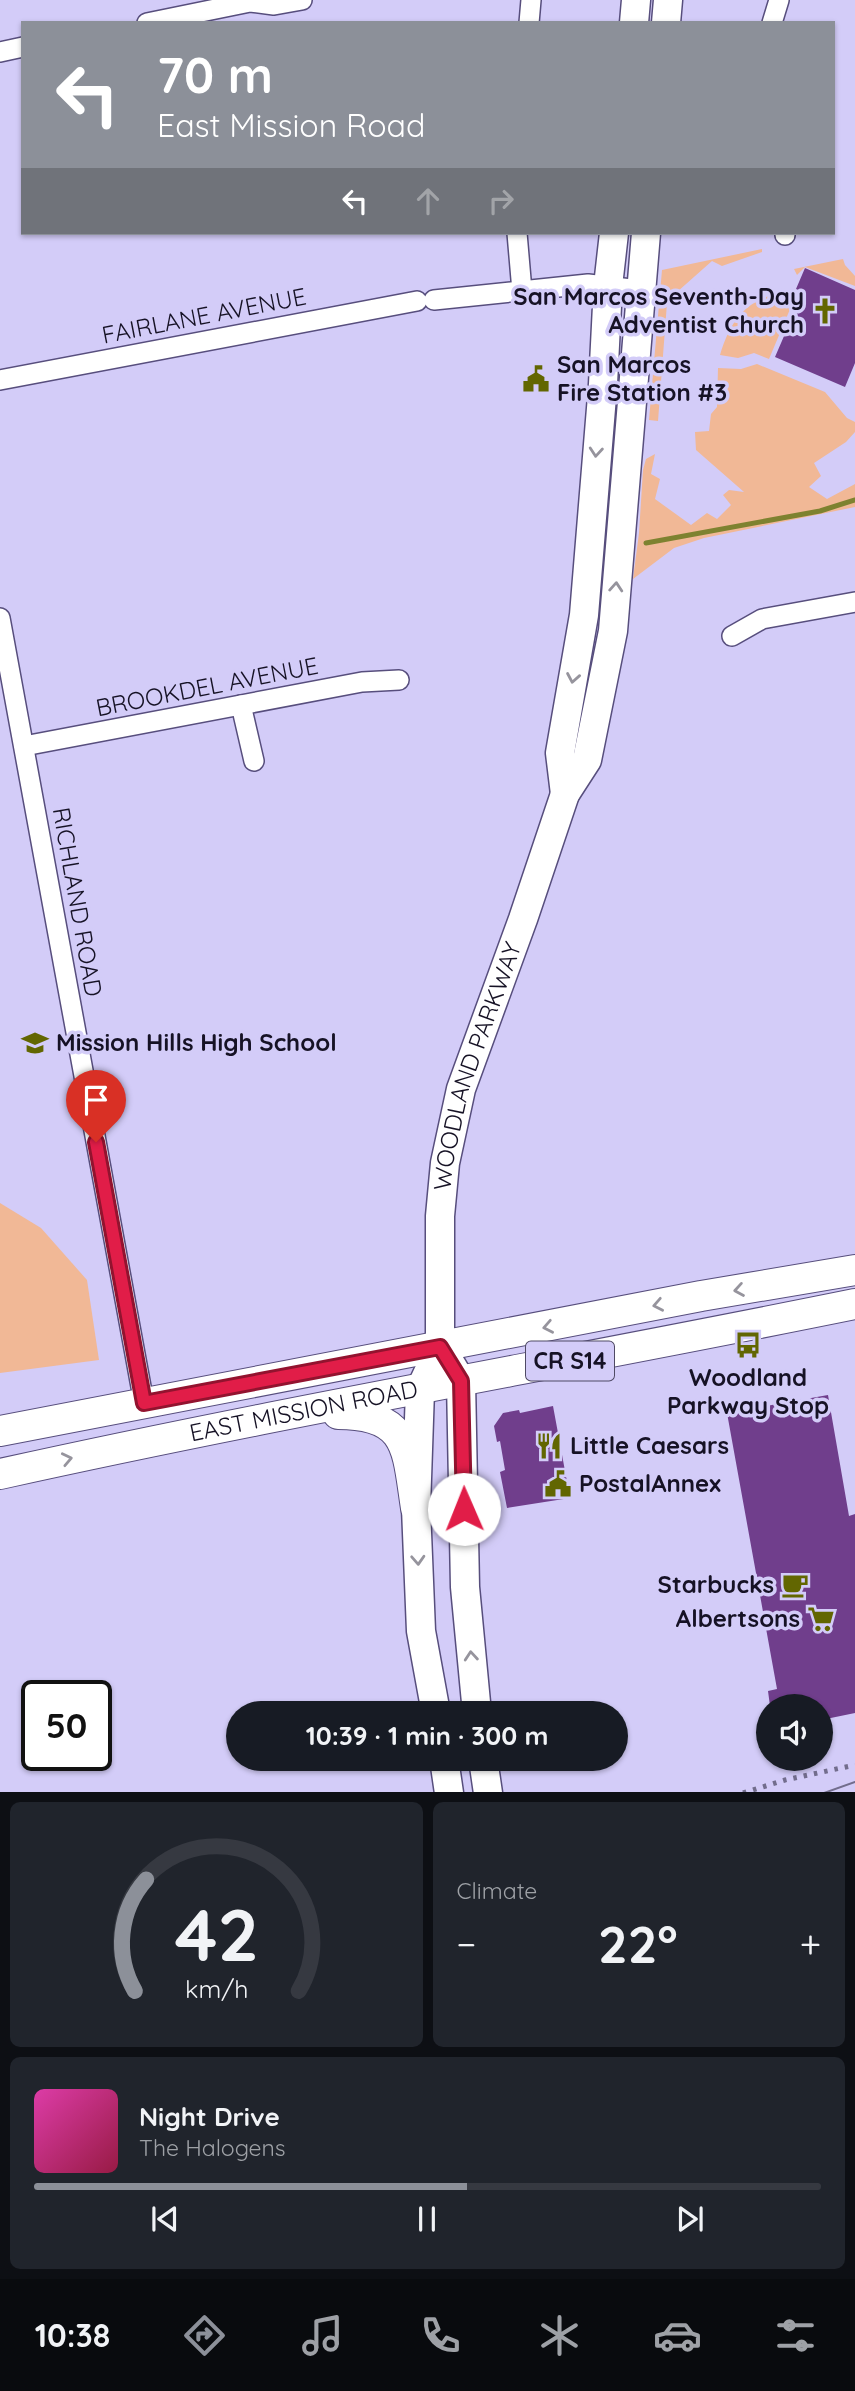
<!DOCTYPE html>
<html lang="en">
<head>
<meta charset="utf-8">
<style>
	:root { --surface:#171b24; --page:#20242c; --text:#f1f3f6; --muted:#9ea1a6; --line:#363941; --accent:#8c9099 }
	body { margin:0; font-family:Quicksand,sans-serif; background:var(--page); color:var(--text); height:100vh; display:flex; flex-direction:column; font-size:26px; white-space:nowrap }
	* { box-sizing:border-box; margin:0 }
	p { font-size:23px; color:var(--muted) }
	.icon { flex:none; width:38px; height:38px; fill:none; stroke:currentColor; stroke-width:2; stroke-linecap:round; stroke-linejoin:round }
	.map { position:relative; height:1792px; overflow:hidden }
	.sheet { display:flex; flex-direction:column; gap:10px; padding:10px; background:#0d0f14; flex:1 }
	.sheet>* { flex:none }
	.banner { position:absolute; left:21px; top:21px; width:814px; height:214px; border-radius:0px; box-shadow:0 2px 5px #0004; background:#8c9099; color:#fff; overflow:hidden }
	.buttons { position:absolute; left:756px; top:1694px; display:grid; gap:14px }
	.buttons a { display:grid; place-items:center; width:77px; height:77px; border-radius:50%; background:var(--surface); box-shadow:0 2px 5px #0004; font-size:35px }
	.speed { position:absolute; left:21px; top:1680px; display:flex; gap:14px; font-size:35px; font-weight:700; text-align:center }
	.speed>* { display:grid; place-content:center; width:91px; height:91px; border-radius:50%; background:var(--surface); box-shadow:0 2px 5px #0004; line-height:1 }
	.speed .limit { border:4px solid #111; border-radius:10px; background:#fff; color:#111 }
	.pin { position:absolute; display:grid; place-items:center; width:60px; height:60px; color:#fff; margin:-72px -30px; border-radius:50% 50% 50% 0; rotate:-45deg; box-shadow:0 0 7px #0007 }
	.pin .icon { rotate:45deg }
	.me { position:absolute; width:77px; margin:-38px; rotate:359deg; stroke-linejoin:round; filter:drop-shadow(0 0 5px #0008) }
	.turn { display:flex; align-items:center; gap:24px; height:147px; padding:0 21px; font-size:32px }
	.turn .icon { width:91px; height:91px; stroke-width:2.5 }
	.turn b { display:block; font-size:49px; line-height:60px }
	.lanes { display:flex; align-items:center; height:66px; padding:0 21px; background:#0003; justify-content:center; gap:35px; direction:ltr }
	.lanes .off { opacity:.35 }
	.big { font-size:52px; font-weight:700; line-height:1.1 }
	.sheet .tile { flex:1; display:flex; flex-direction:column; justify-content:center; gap:10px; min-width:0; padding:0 24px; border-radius:10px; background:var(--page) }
	.sheet .dial { align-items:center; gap:0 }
	.dial svg { height:182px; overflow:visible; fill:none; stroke:var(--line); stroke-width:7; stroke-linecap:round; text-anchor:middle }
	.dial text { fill:var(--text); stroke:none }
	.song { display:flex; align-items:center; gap:21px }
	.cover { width:84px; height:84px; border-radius:10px; background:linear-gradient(135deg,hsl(320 70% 55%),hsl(340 70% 35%)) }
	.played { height:7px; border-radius:4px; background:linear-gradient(90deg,var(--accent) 55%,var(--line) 55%) }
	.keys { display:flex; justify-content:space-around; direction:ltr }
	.heat { display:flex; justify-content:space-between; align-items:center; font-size:38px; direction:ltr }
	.sheet .tiles { flex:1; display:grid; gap:10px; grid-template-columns:1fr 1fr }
	.tile:last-child { grid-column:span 2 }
	.trip { position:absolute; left:226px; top:1701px; width:402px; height:70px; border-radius:35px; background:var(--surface); box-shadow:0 2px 5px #0004; font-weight:700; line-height:70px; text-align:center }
	.dock { display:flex; height:112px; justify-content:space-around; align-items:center; background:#090b0e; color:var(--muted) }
	.dock .icon { width:49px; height:49px }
	.dock .active { color:var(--accent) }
	.dock b { font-size:32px; color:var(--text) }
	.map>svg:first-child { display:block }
</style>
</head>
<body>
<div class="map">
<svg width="855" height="1793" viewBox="0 0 855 1793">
	<rect width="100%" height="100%" fill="#d3ccf8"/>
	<g fill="#f1b896">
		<polygon points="762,249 762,252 722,266 712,261 677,292 683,301 667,303 658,421 649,420 662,270"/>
		<polygon points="843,259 845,265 855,276 855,286 805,267 797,275 794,269"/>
		<path d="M 789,290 L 796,295 L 769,359 L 754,353 L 738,358 L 720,355 C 732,316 748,299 789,290 Z"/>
		<polygon points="757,364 825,392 847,418 855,422 855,432 846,442 814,463 821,476 809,487 827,499 855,484 855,507 704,538 674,548 633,579 639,533 643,470 646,459 655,454 651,474 660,479 655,499 691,525 707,513 717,519 731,505 723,495 729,490 744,492 696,450 695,432 709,431 711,414 717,407 718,368 741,369"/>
		<polygon points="0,1203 41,1228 87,1280 99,1360 0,1373"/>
	</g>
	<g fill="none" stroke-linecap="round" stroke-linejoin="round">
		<polyline stroke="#7e8230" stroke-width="5" points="646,543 820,511 855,500"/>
	</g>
	<g fill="#703e8c">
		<polygon points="805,268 855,290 855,363 845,387 775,357 803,292 796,289"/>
		<polygon points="828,1395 849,1516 855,1514 855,1713 821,1720 821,1706 770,1706 768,1691 777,1689 727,1413"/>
		<polygon points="553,1406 570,1498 507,1508 500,1472 505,1470 500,1441 497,1442 494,1426 503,1413 519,1410 520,1413"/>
	</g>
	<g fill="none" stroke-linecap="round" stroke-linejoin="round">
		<g stroke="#574e7d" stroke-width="22">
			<g id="street">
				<polyline points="147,23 250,2 274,5 302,0"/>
				<polyline points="529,23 531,0"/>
				<polyline points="772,23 779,0"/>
				<polyline points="0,52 23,47"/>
				<polyline points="517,233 522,291"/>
				<polyline points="785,233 785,235"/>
				<polyline points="434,300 588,284 640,290"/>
				<polyline points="0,380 417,301"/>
				<polyline points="0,618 144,1403"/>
				<polyline points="732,636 762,619 855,602"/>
				<polyline points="241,705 254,761"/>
				<polyline points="24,746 362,682 399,680"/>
			</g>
		</g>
		<g stroke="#574e7d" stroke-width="31">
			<g id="secondary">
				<polyline points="634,23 636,0"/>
				<polyline points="666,23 668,0"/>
				<polyline points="565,794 560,753 584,615 603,384 608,286 614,233"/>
				<polyline points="449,1361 461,1381 465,1587 477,1713"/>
				<path id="s1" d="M 436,1713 L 421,1631 L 416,1508 L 420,1390 L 440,1347 L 440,1216 L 445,1163 L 461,1089 L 523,919 L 565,794 L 587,760 L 613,631 L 646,233"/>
				<polyline points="444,1759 449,1793"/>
				<polyline points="483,1759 488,1793"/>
			</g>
		</g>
		<g stroke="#574e7d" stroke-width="32">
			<g id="primary">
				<path d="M 338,1414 C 410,1414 407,1450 416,1508"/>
				<polyline points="0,1431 701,1296 855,1270"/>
				<path id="s2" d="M 0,1474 C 284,1411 570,1362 855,1304"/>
			</g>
		</g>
		<use href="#street" stroke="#fff" stroke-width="19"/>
		<use href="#secondary" stroke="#fff" stroke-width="28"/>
		<use href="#primary" stroke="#fff" stroke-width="30"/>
		<polyline stroke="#726d8c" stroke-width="2" points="824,1793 855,1782"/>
		<polyline stroke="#726d8c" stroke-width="5" stroke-dasharray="3.5 7" stroke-linecap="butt" points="743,1793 785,1780 855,1765"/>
	</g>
	<defs><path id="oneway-chevron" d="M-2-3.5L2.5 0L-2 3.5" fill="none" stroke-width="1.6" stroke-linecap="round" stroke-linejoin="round" transform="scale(1.75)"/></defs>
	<g stroke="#96949d">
		<use href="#oneway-chevron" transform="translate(596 452) rotate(95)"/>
		<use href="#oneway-chevron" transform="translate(616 587) rotate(-86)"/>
		<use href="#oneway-chevron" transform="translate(573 678) rotate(100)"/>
		<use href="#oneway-chevron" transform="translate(739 1290) rotate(170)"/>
		<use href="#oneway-chevron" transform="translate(658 1305) rotate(169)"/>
		<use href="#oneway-chevron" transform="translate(548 1327) rotate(169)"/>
		<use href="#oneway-chevron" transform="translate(67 1459) rotate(-12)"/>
		<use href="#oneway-chevron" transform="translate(418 1560) rotate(87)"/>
		<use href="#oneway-chevron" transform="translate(471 1656) rotate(-95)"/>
	</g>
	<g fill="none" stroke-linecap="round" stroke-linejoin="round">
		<g stroke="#92132f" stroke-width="18">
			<polyline id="route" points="96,1142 144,1403 440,1347 461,1381 464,1509"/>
		</g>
		<use href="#route" stroke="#e11d48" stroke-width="12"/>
	</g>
	<defs>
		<g id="church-bare" transform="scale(2.1)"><path d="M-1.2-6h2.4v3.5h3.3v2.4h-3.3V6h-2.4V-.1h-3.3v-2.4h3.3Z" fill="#626601" stroke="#d3ccf8" stroke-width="2.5" paint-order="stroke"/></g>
		<g id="civic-bare" transform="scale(2.1)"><path d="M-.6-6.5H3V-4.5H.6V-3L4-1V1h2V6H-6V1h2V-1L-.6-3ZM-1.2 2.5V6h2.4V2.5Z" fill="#626601" stroke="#d3ccf8" stroke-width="2.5" paint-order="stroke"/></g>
		<g id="school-bare" transform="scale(2.1)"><path d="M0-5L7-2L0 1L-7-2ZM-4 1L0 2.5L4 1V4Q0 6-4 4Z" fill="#626601" stroke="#d3ccf8" stroke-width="2.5" paint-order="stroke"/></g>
		<g id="bus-bare" transform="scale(2.1)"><path d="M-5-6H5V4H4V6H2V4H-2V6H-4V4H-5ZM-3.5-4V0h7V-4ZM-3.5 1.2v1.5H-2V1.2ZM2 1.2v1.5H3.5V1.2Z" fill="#626601" stroke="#d3ccf8" stroke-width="2.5" paint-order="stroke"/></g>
		<g id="restaurant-bare" transform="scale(2.1)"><path d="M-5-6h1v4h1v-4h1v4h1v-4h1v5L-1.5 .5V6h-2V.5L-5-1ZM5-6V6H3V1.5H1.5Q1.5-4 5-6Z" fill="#626601" stroke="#d3ccf8" stroke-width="2.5" paint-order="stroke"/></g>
		<g id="cafe-bare" transform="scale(2.1)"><path d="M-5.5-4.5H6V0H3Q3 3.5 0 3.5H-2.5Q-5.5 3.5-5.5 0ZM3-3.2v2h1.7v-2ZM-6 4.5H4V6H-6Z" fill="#626601" stroke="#d3ccf8" stroke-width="2.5" paint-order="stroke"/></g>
		<g id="supermarket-bare" transform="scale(2.1)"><path d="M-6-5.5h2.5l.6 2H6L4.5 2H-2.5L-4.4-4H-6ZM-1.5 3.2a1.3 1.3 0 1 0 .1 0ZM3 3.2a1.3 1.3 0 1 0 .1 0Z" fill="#626601" stroke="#d3ccf8" stroke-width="2.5" paint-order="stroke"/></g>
	</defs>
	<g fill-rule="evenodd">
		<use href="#church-bare" x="825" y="311"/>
		<use href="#civic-bare" x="536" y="379"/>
		<use href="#school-bare" x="35" y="1043"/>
		<use href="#bus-bare" x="748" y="1345"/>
		<use href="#restaurant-bare" x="549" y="1446"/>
		<use href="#civic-bare" x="558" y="1484"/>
		<use href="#cafe-bare" x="795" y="1585"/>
		<use href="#supermarket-bare" x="821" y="1619"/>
	</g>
	<g text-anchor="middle" stroke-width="7" stroke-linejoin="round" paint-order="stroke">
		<rect fill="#d3ccf8" stroke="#4f4a64" stroke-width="2" x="526" y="1341.5" width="88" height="39" rx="5"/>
		<g font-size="23" font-weight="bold" fill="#161225">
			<text x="570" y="1369">CR S14</text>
		</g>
		<g font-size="24" font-weight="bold" fill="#161225" stroke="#d3ccf8" text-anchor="start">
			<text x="804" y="305" text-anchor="end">San Marcos Seventh-Day<tspan x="804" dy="28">Adventist Church</tspan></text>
			<text x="557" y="373">San Marcos<tspan x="557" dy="28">Fire Station #3</tspan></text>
			<text x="56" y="1051">Mission Hills High School</text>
			<text x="748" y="1386" text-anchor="middle">Woodland<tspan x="748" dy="28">Parkway Stop</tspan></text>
			<text x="570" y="1454">Little Caesars</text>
			<text x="579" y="1492">PostalAnnex</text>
			<text x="774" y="1593" text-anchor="end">Starbucks</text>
			<text x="800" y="1627" text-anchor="end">Albertsons</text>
		</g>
		<g font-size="24" fill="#161225" stroke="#d3ccf8">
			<text transform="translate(204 316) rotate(-11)" y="8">FAIRLANE AVENUE</text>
			<text transform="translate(207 687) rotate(-11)" y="8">BROOKDEL AVENUE</text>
			<text transform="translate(77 902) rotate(80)" y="8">RICHLAND ROAD</text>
			<text dy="8" stroke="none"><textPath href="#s1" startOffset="658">WOODLAND PARKWAY</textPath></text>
			<text dy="8" stroke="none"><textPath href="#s2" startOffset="310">EAST MISSION ROAD</textPath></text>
		</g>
	</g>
</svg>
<div class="buttons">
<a><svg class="icon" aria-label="sound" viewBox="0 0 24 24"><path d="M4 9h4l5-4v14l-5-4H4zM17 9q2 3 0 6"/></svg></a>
</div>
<div class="speed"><div class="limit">50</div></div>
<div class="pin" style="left:96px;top:1142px;background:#d93025"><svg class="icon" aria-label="arrive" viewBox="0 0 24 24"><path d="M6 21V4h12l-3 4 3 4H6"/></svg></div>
<svg class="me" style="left:464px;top:1509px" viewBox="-20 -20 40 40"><circle r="19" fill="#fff"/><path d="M0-13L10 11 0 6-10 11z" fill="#e11d48"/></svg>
<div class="trip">10:39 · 1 min · 300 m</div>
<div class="banner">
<div class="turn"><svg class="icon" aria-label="left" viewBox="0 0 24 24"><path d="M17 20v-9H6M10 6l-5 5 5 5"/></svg><div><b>70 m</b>East Mission Road</div></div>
<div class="lanes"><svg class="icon" aria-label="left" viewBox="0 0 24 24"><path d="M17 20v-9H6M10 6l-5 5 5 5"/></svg><svg class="icon off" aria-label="ahead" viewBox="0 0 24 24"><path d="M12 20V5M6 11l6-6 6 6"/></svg><svg class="icon off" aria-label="right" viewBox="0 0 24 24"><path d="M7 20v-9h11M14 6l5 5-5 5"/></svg></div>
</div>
</div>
<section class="sheet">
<div class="tiles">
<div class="tile dial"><svg viewBox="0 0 100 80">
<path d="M14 69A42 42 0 1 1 86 69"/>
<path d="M14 69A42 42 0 0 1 19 20" stroke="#8c9099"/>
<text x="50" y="56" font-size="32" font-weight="700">42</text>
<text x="50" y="72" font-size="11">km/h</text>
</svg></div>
<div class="tile"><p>Climate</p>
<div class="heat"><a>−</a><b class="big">22°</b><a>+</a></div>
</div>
<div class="tile">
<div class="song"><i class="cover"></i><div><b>Night Drive</b><p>The Halogens</p></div></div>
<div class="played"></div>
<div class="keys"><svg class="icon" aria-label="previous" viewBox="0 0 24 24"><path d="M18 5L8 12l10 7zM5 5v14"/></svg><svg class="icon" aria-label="pause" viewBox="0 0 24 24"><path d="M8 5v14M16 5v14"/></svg><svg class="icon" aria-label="next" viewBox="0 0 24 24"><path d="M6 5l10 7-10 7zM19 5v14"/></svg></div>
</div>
</div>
</section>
<nav class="dock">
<b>10:38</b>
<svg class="icon active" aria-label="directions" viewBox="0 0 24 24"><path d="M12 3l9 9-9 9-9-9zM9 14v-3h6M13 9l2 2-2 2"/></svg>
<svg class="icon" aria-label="music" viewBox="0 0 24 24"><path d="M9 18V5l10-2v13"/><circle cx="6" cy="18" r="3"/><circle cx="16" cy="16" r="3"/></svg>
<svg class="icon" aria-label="phone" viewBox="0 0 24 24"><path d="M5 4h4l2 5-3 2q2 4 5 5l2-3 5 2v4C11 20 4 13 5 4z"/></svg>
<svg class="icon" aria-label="climate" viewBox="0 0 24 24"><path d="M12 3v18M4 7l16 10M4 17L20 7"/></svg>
<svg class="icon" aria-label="car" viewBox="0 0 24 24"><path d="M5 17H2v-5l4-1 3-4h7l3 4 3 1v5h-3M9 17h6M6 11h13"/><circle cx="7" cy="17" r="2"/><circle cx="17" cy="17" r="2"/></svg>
<svg class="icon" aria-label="filters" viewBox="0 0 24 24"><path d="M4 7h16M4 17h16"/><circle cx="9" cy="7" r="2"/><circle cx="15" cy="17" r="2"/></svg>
</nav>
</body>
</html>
